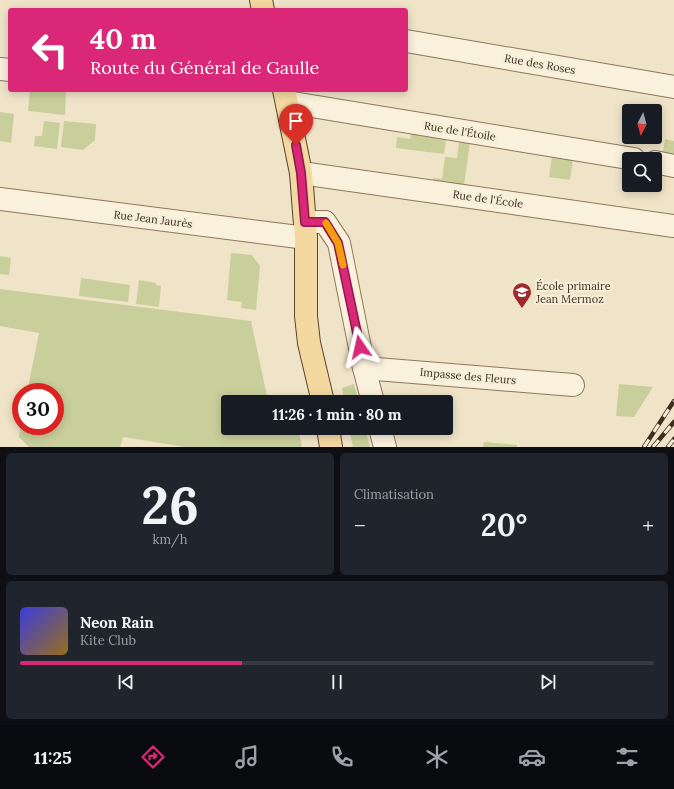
<!DOCTYPE html>
<html lang="fr">
<head>
<meta charset="utf-8">
<style>
	:root { --surface:#171b24; --page:#20242c; --text:#f1f3f6; --muted:#9ea1a6; --line:#363941; --accent:#db2777 }
	body { margin:0; font-family:Lora,serif; background:var(--page); color:var(--text); height:100vh; display:flex; flex-direction:column; font-size:15px; white-space:nowrap }
	* { box-sizing:border-box; margin:0 }
	p { font-size:13px; color:var(--muted) }
	.icon { flex:none; width:22px; height:22px; fill:none; stroke:currentColor; stroke-width:2; stroke-linecap:round; stroke-linejoin:round }
	.map { position:relative; height:447px; overflow:hidden }
	.sheet { display:flex; flex-direction:column; gap:6px; padding:6px; background:#0d0f14; flex:1 }
	.sheet>* { flex:none }
	.banner { position:absolute; left:8px; top:8px; width:400px; height:84px; border-radius:4px; box-shadow:0 2px 10px #0003; background:#db2777; color:#fff; overflow:hidden }
	.needle { width:26px; rotate:186deg }
	.tools { position:absolute; left:622px; top:104px; display:grid; gap:8px }
	.tools a { display:grid; place-items:center; width:40px; height:40px; border-radius:4px; background:var(--surface); box-shadow:0 2px 10px #0003; font-size:20px }
	.speed { position:absolute; left:12px; top:383px; display:flex; gap:8px; font-size:20px; font-weight:700; text-align:center }
	.speed>* { display:grid; place-content:center; width:52px; height:52px; border-radius:50%; background:var(--surface); box-shadow:0 2px 10px #0003; line-height:1 }
	.speed .limit { border:6px solid #d22; background:#fff; color:#111 }
	.pin { position:absolute; display:grid; place-items:center; width:34px; height:34px; color:#fff; margin:-41px -17px; border-radius:50% 50% 50% 0; rotate:-45deg; box-shadow:0 0 4px #0007 }
	.pin .icon { rotate:45deg }
	.me { position:absolute; width:44px; margin:-22px; rotate:349deg; stroke-linejoin:round; filter:drop-shadow(0 0 3px #0008) }
	.turn { display:flex; align-items:center; gap:14px; height:84px; padding:0 16px; font-size:18px }
	.turn .icon { width:52px; height:52px; stroke-width:2.5 }
	.turn b { display:block; font-size:28px; line-height:34px }
	.big { font-size:30px; font-weight:800; line-height:1.1 }
	.sheet .widget { flex:1; display:flex; flex-direction:column; justify-content:center; gap:6px; min-width:0; padding:0 14px; border-radius:6px; background:var(--page) }
	.sheet .dial { align-items:center; gap:0 }
	.dial b { font-size:52px; line-height:1 }
	.song { display:flex; align-items:center; gap:12px }
	.cover { width:48px; height:48px; border-radius:6px; background:linear-gradient(135deg,hsl(240 70% 55%),hsl(40 70% 35%)) }
	.played { height:4px; border-radius:2px; background:linear-gradient(90deg,var(--accent) 35%,var(--line) 35%) }
	.keys { display:flex; justify-content:space-around; direction:ltr }
	.heat { display:flex; justify-content:space-between; align-items:center; font-size:22px; direction:ltr }
	.sheet .tiles { flex:1; display:grid; gap:6px; grid-template-columns:1fr 1fr }
	.widget:last-child { grid-column:span 2 }
	.trip { position:absolute; left:221px; top:395px; width:232px; height:40px; border-radius:4px; background:var(--surface); box-shadow:0 2px 10px #0003; font-weight:800; line-height:40px; text-align:center }
	.menu { display:flex; height:64px; justify-content:space-around; align-items:center; background:#090b0e; color:var(--muted) }
	.menu .icon { width:28px; height:28px }
	.menu .on { color:var(--accent) }
	.menu b { font-size:18px; color:var(--text) }
	.map>svg:first-child { display:block }
</style>
</head>
<body>
<div class="map">
<svg width="674" height="447" viewBox="0 0 674 447">
	<rect width="100%" height="100%" fill="#f0e4c8"/>
	<g fill="#c9cf9b">
		<polygon points="30,90 66,90 65,115 28,111"/>
		<polygon points="0,112 14,114 11,143 0,141"/>
		<polygon points="44,121 60,123 57,149 34,146 35,136 42,136"/>
		<polygon points="64,121 96,124 95,140 83,150 61,147"/>
		<polygon points="411,134 446,140 444,154 396,148 397,137 410,139"/>
		<polygon points="665,139 674,141 674,154 663,152"/>
		<polygon points="459,142 470,143 464,185 433,180 433,178 442,179 445,157 457,158"/>
		<polygon points="552,156 573,159 570,180 549,177"/>
		<polygon points="231,253 252,255 260,266 256,310 241,308 242,302 227,300"/>
		<polygon points="0,256 11,258 9,275 0,274"/>
		<polygon points="81,278 130,285 128,302 79,296"/>
		<polygon points="139,280 156,283 156,285 161,286 159,307 136,304"/>
		<polygon points="0,289 251,321 268,401 291,396 292,402 228,402 228,428 298,428 302,447 185,447 123,437 120,447 29,447 19,437 21,424 21,426 55,426 55,392 27,392 39,333 0,326"/>
		<polygon points="354,384 359,402 344,402 342,388"/>
		<polygon points="619,384 653,387 634,417 616,416"/>
		<polygon points="349,428 365,428 370,447 353,447"/>
		<polygon points="484,442 517,445 517,447 483,447"/>
	</g>
	<g fill="none" stroke-linecap="round" stroke-linejoin="round">
		<g stroke="#8d765c" stroke-width="24">
			<g id="minor">
				<polyline points="406,41 674,87"/>
				<polyline points="0,69 10,70"/>
				<polyline points="287,102 634,159"/>
				<polyline points="655,162 674,166"/>
				<polyline points="301,173 674,226"/>
				<polyline points="0,199 306,238"/>
				<polyline points="305,222 325,222 339,243 364,368 373,402"/>
				<polyline points="364,368 573,385"/>
				<polyline points="380,428 385,447"/>
			</g>
		</g>
		<g stroke="#5b4430" stroke-width="24">
			<g id="major">
				<polyline points="261,0 263,10"/>
				<polyline points="284,90 301,173 306,238 306,316 309,343 323,402"/>
				<polyline points="328,428 331,447"/>
			</g>
		</g>
		<use href="#minor" stroke="#faf1dc" stroke-width="22"/>
		<use href="#major" stroke="#f3d9a0" stroke-width="22"/>
		<g stroke="#3d2e20" stroke-width="4.5">
			<g id="rail">
				<polyline points="644,447 674,401"/>
				<polyline points="653,447 674,422"/>
				<polyline points="668,447 674,439"/>
			</g>
		</g>
		<use href="#rail" stroke="#f7eed8" stroke-width="3" stroke-dasharray="9" stroke-linecap="butt"/>
	</g>
	<g fill="none" stroke-linecap="round" stroke-linejoin="round">
		<g stroke="#8e194d" stroke-width="10">
			<polyline id="route" points="296,145 301,173 305,222 325,222 338,243 360,347"/>
		</g>
		<use href="#route" stroke="#db2777" stroke-width="7"/>
		<polyline stroke="#f59e0b" stroke-width="7" points="326,223 338,243 343,265"/>
	</g>
	<defs>
		<g id="school-pin" transform="scale(1)"><path d="M0 17L-7.5 6A9.5 9.5 0 1 1 7.5 6Z" fill="#9e2a2b" stroke="#f7eed8"/><path d="M0-5L7-2L0 1L-7-2ZM-4 1L0 2.5L4 1V4Q0 6-4 4Z" fill="#fff"/></g>
	</defs>
	<g fill-rule="evenodd">
		<use href="#school-pin" x="522" y="292"/>
	</g>
	<g text-anchor="middle" stroke-width="4" stroke-linejoin="round" paint-order="stroke">
		<g font-size="11" fill="#3d2e20" stroke="#f7eed8">
			<text transform="translate(540 64) rotate(10)" y="4">Rue des Roses</text>
			<text transform="translate(460 131) rotate(9)" y="4">Rue de l'Étoile</text>
			<text transform="translate(488 199) rotate(8)" y="4">Rue de l'École</text>
			<text transform="translate(153 219) rotate(7)" y="4">Rue Jean Jaurès</text>
			<text transform="translate(468 376) rotate(5)" y="4">Impasse des Fleurs</text>
		</g>
		<g font-size="11" fill="#3d2e20" stroke="#f7eed8" text-anchor="start">
			<text x="536" y="290">École primaire<tspan x="536" dy="13">Jean Mermoz</tspan></text>
		</g>
	</g>
</svg>
<div class="tools">
<a><svg class="needle" viewBox="-14 -14 28 28"><path d="M0-13l5 13h-10z" fill="#e53935"/><path d="M0 13l5-13h-10z" fill="#9ea1a6"/></svg></a>
<a><svg class="icon" aria-label="search" viewBox="0 0 24 24"><circle cx="10" cy="10" r="6"/><path d="M15 15l6 6"/></svg></a>
</div>
<div class="speed"><div class="limit">30</div></div>
<div class="pin" style="left:296px;top:145px;background:#d93025"><svg class="icon" aria-label="arrive" viewBox="0 0 24 24"><path d="M6 21V4h12l-3 4 3 4H6"/></svg></div>
<svg class="me" style="left:360px;top:347px" viewBox="-20 -20 40 40"><path d="M0-17L14 15 0 8-14 15z" fill="#db2777" stroke="#fff" stroke-width="4"/></svg>
<div class="trip">11:26 · 1 min · 80 m</div>
<div class="banner">
<div class="turn"><svg class="icon" aria-label="left" viewBox="0 0 24 24"><path d="M17 20v-9H6M10 6l-5 5 5 5"/></svg><div><b>40 m</b>Route du Général de Gaulle</div></div>
</div>
</div>
<section class="sheet">
<div class="tiles">
<div class="widget dial"><b>26</b><p>km/h</p></div>
<div class="widget"><p>Climatisation</p>
<div class="heat"><a>−</a><b class="big">20°</b><a>+</a></div>
</div>
<div class="widget">
<div class="song"><i class="cover"></i><div><b>Neon Rain</b><p>Kite Club</p></div></div>
<div class="played"></div>
<div class="keys"><svg class="icon" aria-label="previous" viewBox="0 0 24 24"><path d="M18 5L8 12l10 7zM5 5v14"/></svg><svg class="icon" aria-label="pause" viewBox="0 0 24 24"><path d="M8 5v14M16 5v14"/></svg><svg class="icon" aria-label="next" viewBox="0 0 24 24"><path d="M6 5l10 7-10 7zM19 5v14"/></svg></div>
</div>
</div>
</section>
<nav class="menu">
<b>11:25</b>
<svg class="icon on" aria-label="directions" viewBox="0 0 24 24"><path d="M12 3l9 9-9 9-9-9zM9 14v-3h6M13 9l2 2-2 2"/></svg>
<svg class="icon" aria-label="music" viewBox="0 0 24 24"><path d="M9 18V5l10-2v13"/><circle cx="6" cy="18" r="3"/><circle cx="16" cy="16" r="3"/></svg>
<svg class="icon" aria-label="phone" viewBox="0 0 24 24"><path d="M5 4h4l2 5-3 2q2 4 5 5l2-3 5 2v4C11 20 4 13 5 4z"/></svg>
<svg class="icon" aria-label="climate" viewBox="0 0 24 24"><path d="M12 3v18M4 7l16 10M4 17L20 7"/></svg>
<svg class="icon" aria-label="car" viewBox="0 0 24 24"><path d="M5 17H2v-5l4-1 3-4h7l3 4 3 1v5h-3M9 17h6M6 11h13"/><circle cx="7" cy="17" r="2"/><circle cx="17" cy="17" r="2"/></svg>
<svg class="icon" aria-label="filters" viewBox="0 0 24 24"><path d="M4 7h16M4 17h16"/><circle cx="9" cy="7" r="2"/><circle cx="15" cy="17" r="2"/></svg>
</nav>
</body>
</html>
